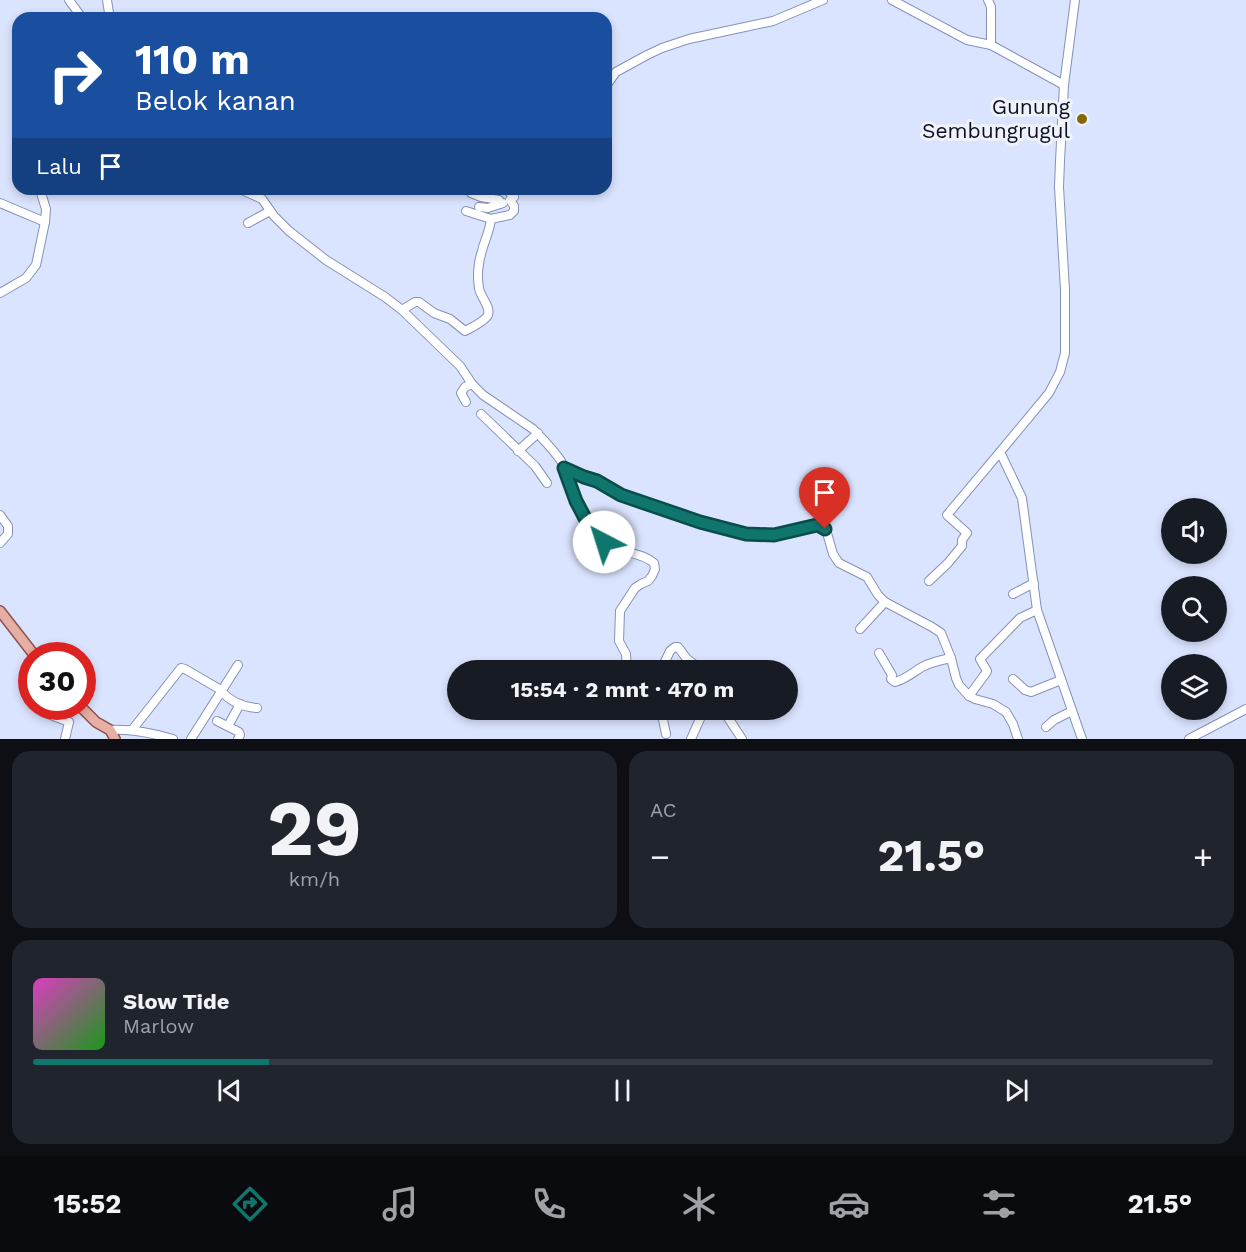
<!DOCTYPE html>
<html lang="id">
<head>
<meta charset="utf-8">
<style>
	:root { --surface:#171b24; --page:#20242c; --text:#f1f3f6; --muted:#9ea1a6; --line:#363941; --accent:#0f766e }
	body { margin:0; font-family:"Work Sans",sans-serif; background:var(--page); color:var(--text); height:100vh; display:flex; flex-direction:column; font-size:22px; white-space:nowrap }
	* { box-sizing:border-box; margin:0 }
	p { font-size:20px; color:var(--muted) }
	.icon { flex:none; width:33px; height:33px; fill:none; stroke:currentColor; stroke-width:2; stroke-linecap:round; stroke-linejoin:round }
	.map { position:relative; height:739px; overflow:hidden }
	.panel { display:flex; flex-direction:column; gap:12px; padding:12px; background:#0d0f14; flex:1 }
	.panel>* { flex:none }
	.top-card { position:absolute; left:12px; top:12px; width:600px; height:183px; border-radius:18px; box-shadow:0 3px 9px #0003; background:#1a4fa0; color:#fff; overflow:hidden }
	.fabs { position:absolute; left:1161px; top:498px; display:grid; gap:12px }
	.fabs a { display:grid; place-items:center; width:66px; height:66px; border-radius:50%; background:var(--surface); box-shadow:0 3px 9px #0003; font-size:30px }
	.speed { position:absolute; left:18px; top:642px; display:flex; gap:12px; font-size:30px; font-weight:700; text-align:center }
	.speed>* { display:grid; place-content:center; width:78px; height:78px; border-radius:50%; background:var(--surface); box-shadow:0 3px 9px #0003; line-height:1 }
	.speed .limit { border:9px solid #d22; background:#fff; color:#111 }
	.pin { position:absolute; display:grid; place-items:center; width:51px; height:51px; color:#fff; margin:-62px -26px; border-radius:50% 50% 50% 0; rotate:-45deg; box-shadow:0 0 6px #0007 }
	.pin .icon { rotate:45deg }
	.me { position:absolute; width:66px; margin:-33px; rotate:320deg; stroke-linejoin:round; filter:drop-shadow(0 0 4px #0008) }
	.turn { display:flex; align-items:center; gap:21px; height:126px; padding:0 24px; font-size:27px }
	.turn .icon { width:78px; height:78px; stroke-width:2.5 }
	.turn b { display:block; font-size:42px; line-height:51px }
	.then { display:flex; align-items:center; height:57px; padding:0 24px; background:#0003; gap:12px; font-size:22px }
	.big { font-size:45px; font-weight:700; line-height:1.1 }
	.panel .card { flex:1; display:flex; flex-direction:column; justify-content:center; gap:9px; min-width:0; padding:0 21px; border-radius:18px; background:var(--page) }
	.panel .dial { align-items:center; gap:0 }
	.dial b { font-size:78px; line-height:1 }
	.song { display:flex; align-items:center; gap:18px }
	.cover { width:72px; height:72px; border-radius:9px; background:linear-gradient(135deg,hsl(310 70% 55%),hsl(120 70% 35%)) }
	.played { height:6px; border-radius:3px; background:linear-gradient(90deg,var(--accent) 20%,var(--line) 20%) }
	.keys { display:flex; justify-content:space-around; direction:ltr }
	.heat { display:flex; justify-content:space-between; align-items:center; font-size:33px; direction:ltr }
	.panel .tiles { flex:1; display:grid; gap:12px; grid-template-columns:1fr 1fr }
	.card:last-child { grid-column:span 2 }
	.trip { position:absolute; left:447px; top:660px; width:351px; height:60px; border-radius:30px; background:var(--surface); box-shadow:0 3px 9px #0003; font-weight:700; line-height:60px; text-align:center }
	.menu { display:flex; height:96px; justify-content:space-around; align-items:center; background:#090b0e; color:var(--muted) }
	.menu .icon { width:42px; height:42px }
	.menu .current { color:var(--accent) }
	.menu b { font-size:27px; color:var(--text) }
	.map>svg:first-child { display:block }
</style>
</head>
<body>
<div class="map">
<svg width="1246" height="739" viewBox="0 0 1246 739">
	<rect width="100%" height="100%" fill="#dbe4ff"/>
	<g fill="none" stroke-linecap="round" stroke-linejoin="round">
		<g stroke="#8491b9" stroke-width="10">
			<g id="minor">
				<polyline points="69,0 82,18"/>
				<polyline points="107,0 109,13 111,18"/>
				<polyline points="892,0 967,40 991,45"/>
				<polyline points="988,0 991,7 991,45 1064,85"/>
				<polyline points="1075,0 1064,85 1060,161 1059,187 1065,290 1065,353 1060,372 1049,393 1000,452 1022,498 1037,610 1082,739"/>
				<polyline points="606,86 616,72 647,55 662,48 689,39 773,21 823,0"/>
				<path d="M 240,189 L 262,199 L 274,216 L 289,231 L 326,260 L 385,297 L 402,310 L 460,366 L 472,384 L 483,395 L 533,429 C 543,439 559,455 565,468 C 569,478 571,489 575,499 C 581,514 592,530 604,541 C 619,554 640,551 654,563 L 655,569 L 652,576 L 648,581 L 641,584 L 635,588 L 620,611 L 619,641 L 626,654 L 627,670"/>
				<polyline points="471,189 471,193 481,197 499,200 500,204"/>
				<polyline points="0,203 45,222"/>
				<polyline points="479,207 488,208 503,203"/>
				<polyline points="466,211 491,219"/>
				<polyline points="248,223 270,211"/>
				<polyline points="0,293 26,278 36,265 45,222 46,209 41,193 41,189"/>
				<path d="M 402,310 L 415,302 L 419,302 L 434,313 L 450,319 L 465,331 C 471,328 485,321 488,315 C 491,306 480,297 479,288 C 477,277 478,262 482,251 C 485,239 490,230 491,219 L 510,215 L 514,211 L 514,206 L 510,200 L 514,197 L 506,189"/>
				<polyline points="466,402 461,393 465,387 472,384"/>
				<polyline points="481,414 535,466 547,483"/>
				<polyline points="518,451 538,433"/>
				<polyline points="565,468 584,477 597,481 621,495 700,522 746,534 774,535 817,525 823,527 827,533 833,554 839,563 867,577 878,595 885,602 932,627 941,633 951,658 956,678 959,685 969,696 975,699 993,704 1006,712 1013,724 1018,739"/>
				<polyline points="0,515 8,526 8,534 0,543"/>
				<polyline points="929,581 948,563 962,546 962,540 967,533 947,515 1000,452"/>
				<polyline points="1013,594 1034,583"/>
				<polyline points="860,629 885,602"/>
				<path d="M 879,653 L 892,675 L 891,679 L 895,682 C 906,679 912,673 922,667 C 931,662 941,660 951,658"/>
				<polyline points="652,668 652,670"/>
				<polyline points="661,670 670,651 675,647 678,647 687,659 702,670"/>
				<polyline points="1013,679 1025,690 1031,692 1061,680"/>
				<path d="M 221,691 C 230,701 243,707 257,708"/>
				<polyline points="969,696 986,673 987,671 980,659 1020,618 1037,610"/>
				<polyline points="44,706 42,709 43,712 69,722 65,739"/>
				<polyline points="661,710 666,734"/>
				<polyline points="723,710 742,739"/>
				<polyline points="217,721 239,732 240,735 238,739"/>
				<polyline points="228,726 240,704"/>
				<polyline points="1046,727 1054,720 1072,711"/>
				<path d="M 110,730 C 132,729 152,733 173,739"/>
				<polyline points="132,730 181,668 185,669 221,690"/>
				<polyline points="191,739 238,665"/>
				<polyline points="691,739 704,710"/>
				<polyline points="1189,739 1246,709"/>
			</g>
		</g>
		<g stroke="#8e534d" stroke-width="12">
			<g id="major">
				<polyline points="0,611 35,656"/>
				<polyline points="80,706 96,722 110,730 115,739"/>
			</g>
		</g>
		<use href="#minor" stroke="#fff" stroke-width="8"/>
		<use href="#major" stroke="#e6aea4" stroke-width="9"/>
	</g>
	<g fill="none" stroke-linecap="round" stroke-linejoin="round">
		<g stroke="#0a4d48" stroke-width="15">
			<polyline id="route" points="604,542 586,520 576,501 564,468 584,477 597,481 621,495 700,522 746,534 774,535 817,525 820,526 825,529"/>
		</g>
		<use href="#route" stroke="#0f766e" stroke-width="10"/>
	</g>
	<circle fill="#836902" stroke="#eff2fb" stroke-width="2" cx="1082" cy="119" r="6"/>
	<g text-anchor="middle" stroke-width="6" stroke-linejoin="round" paint-order="stroke">
		<g font-size="21" fill="#0b0f1e" stroke="#eff2fb" text-anchor="end">
			<text x="1070" y="114">Gunung<tspan x="1070" dy="24">Sembungrugul</tspan></text>
		</g>
	</g>
</svg>
<div class="fabs">
<a><svg class="icon" aria-label="sound" viewBox="0 0 24 24"><path d="M4 9h4l5-4v14l-5-4H4zM17 9q2 3 0 6"/></svg></a>
<a><svg class="icon" aria-label="search" viewBox="0 0 24 24"><circle cx="10" cy="10" r="6"/><path d="M15 15l6 6"/></svg></a>
<a><svg class="icon" aria-label="layers" viewBox="0 0 24 24"><path d="M12 4l9 5-9 5-9-5zM3 14l9 5 9-5"/></svg></a>
</div>
<div class="speed"><div class="limit">30</div></div>
<div class="pin" style="left:825px;top:529px;background:#d93025"><svg class="icon" aria-label="arrive" viewBox="0 0 24 24"><path d="M6 21V4h12l-3 4 3 4H6"/></svg></div>
<svg class="me" style="left:604px;top:542px" viewBox="-20 -20 40 40"><circle r="19" fill="#fff"/><path d="M0-13L10 11 0 6-10 11z" fill="#0f766e"/></svg>
<div class="trip">15:54 · 2 mnt · 470 m</div>
<div class="top-card">
<div class="turn"><svg class="icon" aria-label="right" viewBox="0 0 24 24"><path d="M7 20v-9h11M14 6l5 5-5 5"/></svg><div><b>110 m</b>Belok kanan</div></div>
<div class="then">Lalu<svg class="icon" aria-label="arrive" viewBox="0 0 24 24"><path d="M6 21V4h12l-3 4 3 4H6"/></svg></div>
</div>
</div>
<section class="panel">
<div class="tiles">
<div class="card dial"><b>29</b><p>km/h</p></div>
<div class="card"><p>AC</p>
<div class="heat"><a>−</a><b class="big">21.5°</b><a>+</a></div>
</div>
<div class="card">
<div class="song"><i class="cover"></i><div><b>Slow Tide</b><p>Marlow</p></div></div>
<div class="played"></div>
<div class="keys"><svg class="icon" aria-label="previous" viewBox="0 0 24 24"><path d="M18 5L8 12l10 7zM5 5v14"/></svg><svg class="icon" aria-label="pause" viewBox="0 0 24 24"><path d="M8 5v14M16 5v14"/></svg><svg class="icon" aria-label="next" viewBox="0 0 24 24"><path d="M6 5l10 7-10 7zM19 5v14"/></svg></div>
</div>
</div>
</section>
<nav class="menu">
<b>15:52</b>
<svg class="icon current" aria-label="directions" viewBox="0 0 24 24"><path d="M12 3l9 9-9 9-9-9zM9 14v-3h6M13 9l2 2-2 2"/></svg>
<svg class="icon" aria-label="music" viewBox="0 0 24 24"><path d="M9 18V5l10-2v13"/><circle cx="6" cy="18" r="3"/><circle cx="16" cy="16" r="3"/></svg>
<svg class="icon" aria-label="phone" viewBox="0 0 24 24"><path d="M5 4h4l2 5-3 2q2 4 5 5l2-3 5 2v4C11 20 4 13 5 4z"/></svg>
<svg class="icon" aria-label="climate" viewBox="0 0 24 24"><path d="M12 3v18M4 7l16 10M4 17L20 7"/></svg>
<svg class="icon" aria-label="car" viewBox="0 0 24 24"><path d="M5 17H2v-5l4-1 3-4h7l3 4 3 1v5h-3M9 17h6M6 11h13"/><circle cx="7" cy="17" r="2"/><circle cx="17" cy="17" r="2"/></svg>
<svg class="icon" aria-label="filters" viewBox="0 0 24 24"><path d="M4 7h16M4 17h16"/><circle cx="9" cy="7" r="2"/><circle cx="15" cy="17" r="2"/></svg>
<b>21.5°</b>
</nav>
</body>
</html>
